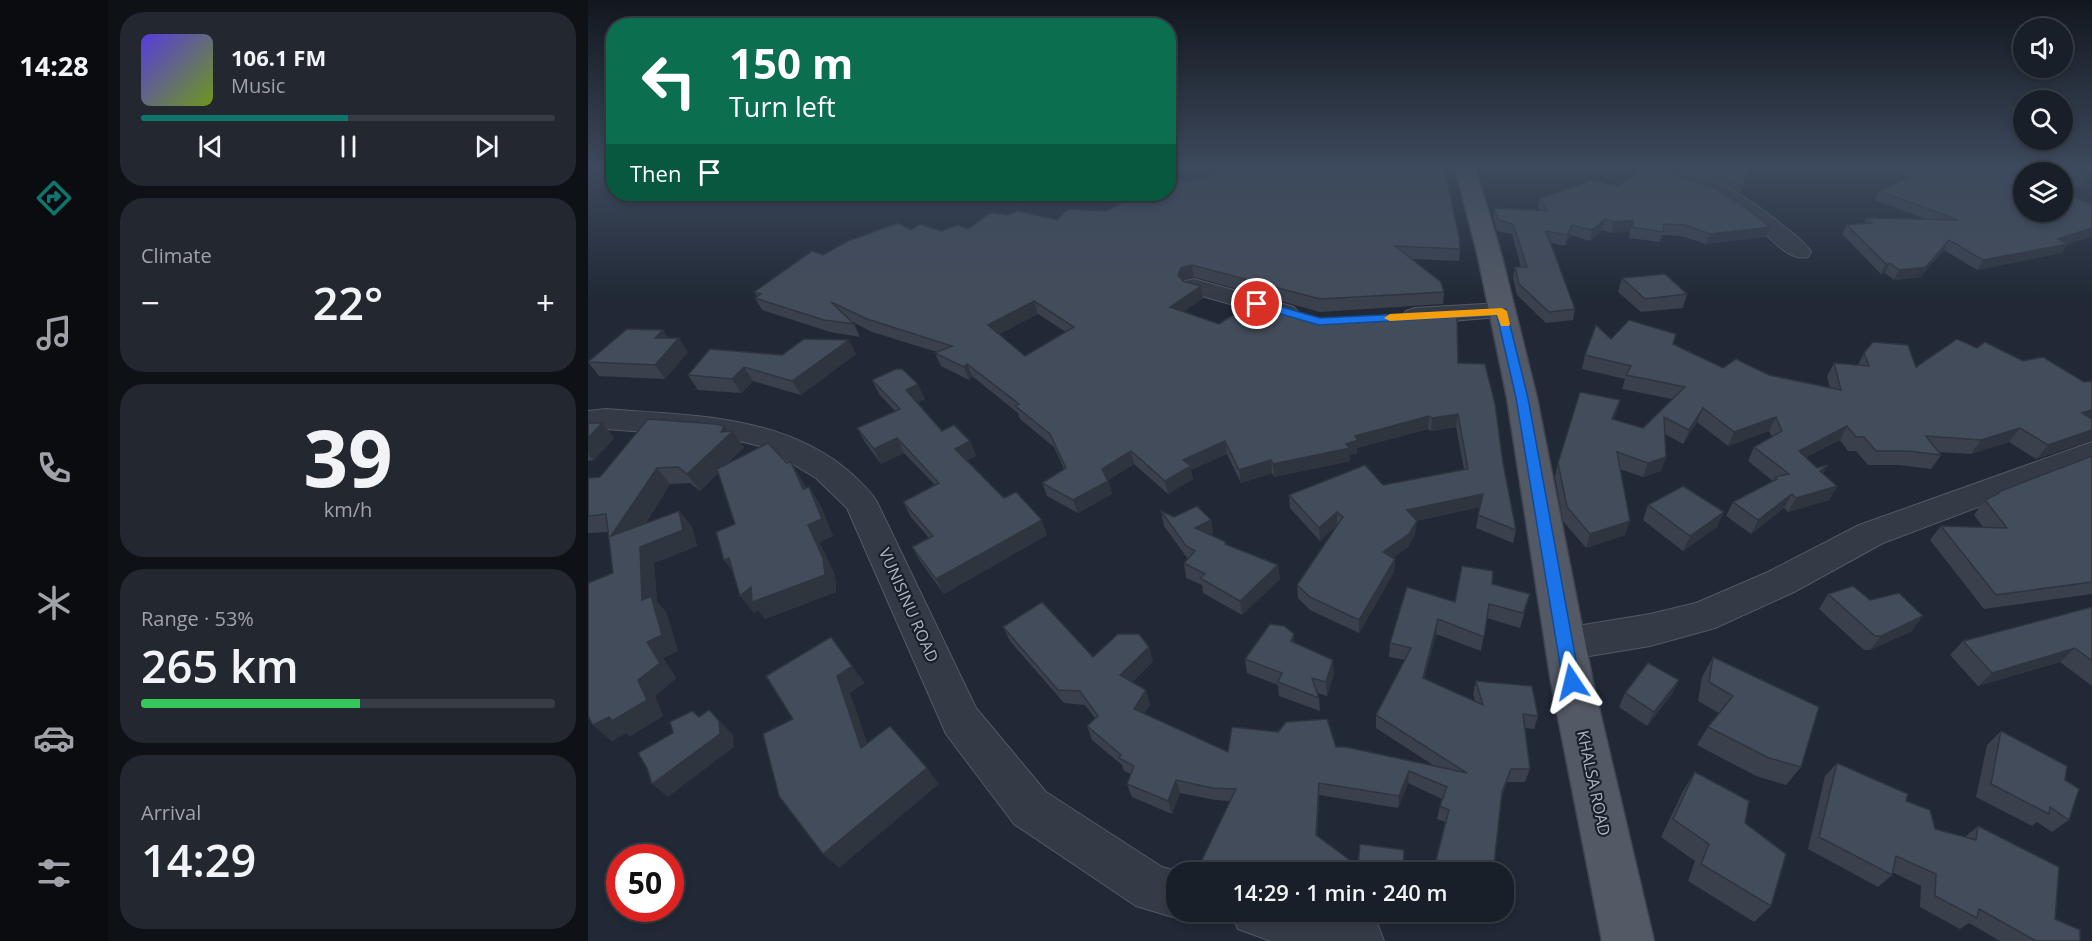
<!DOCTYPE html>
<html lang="en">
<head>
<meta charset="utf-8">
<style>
	:root { --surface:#191f28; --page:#222730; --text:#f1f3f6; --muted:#9fa2a8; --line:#373d45; --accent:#0f766e }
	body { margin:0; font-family:"Open Sans",sans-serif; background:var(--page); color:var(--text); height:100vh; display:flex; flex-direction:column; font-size:22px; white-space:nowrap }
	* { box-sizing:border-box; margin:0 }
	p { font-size:20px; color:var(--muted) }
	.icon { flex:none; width:33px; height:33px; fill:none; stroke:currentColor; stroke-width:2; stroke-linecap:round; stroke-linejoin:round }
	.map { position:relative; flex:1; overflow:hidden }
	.side { display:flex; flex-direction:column; gap:12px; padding:12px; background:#0e1116; width:480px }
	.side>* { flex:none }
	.guide { position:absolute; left:18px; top:18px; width:570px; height:183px; border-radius:24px; box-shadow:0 3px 9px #0003,0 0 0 2px var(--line); background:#0b6e4f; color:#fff; overflow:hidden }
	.fabs { position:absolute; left:1425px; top:18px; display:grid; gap:12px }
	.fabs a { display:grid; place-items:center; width:60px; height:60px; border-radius:50%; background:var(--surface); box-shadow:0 3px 9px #0003,0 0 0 2px var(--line); font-size:30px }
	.speed { position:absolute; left:18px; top:844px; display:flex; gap:12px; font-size:30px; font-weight:700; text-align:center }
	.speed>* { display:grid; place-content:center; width:78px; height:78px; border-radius:50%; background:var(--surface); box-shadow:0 3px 9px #0003,0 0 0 2px var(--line); line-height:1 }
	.speed .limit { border:9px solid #d22; background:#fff; color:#111 }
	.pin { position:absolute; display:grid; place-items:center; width:51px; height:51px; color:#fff; margin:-26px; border:3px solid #fff; border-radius:50%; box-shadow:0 2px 6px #0007 }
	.me { position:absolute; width:66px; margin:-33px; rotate:350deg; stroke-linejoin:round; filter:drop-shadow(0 0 4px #0008) }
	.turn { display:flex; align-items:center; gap:21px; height:126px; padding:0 24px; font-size:27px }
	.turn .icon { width:78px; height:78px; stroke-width:2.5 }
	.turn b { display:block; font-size:42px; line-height:51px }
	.then { display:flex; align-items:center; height:57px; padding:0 24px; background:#0003; gap:12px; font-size:22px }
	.big { font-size:45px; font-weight:600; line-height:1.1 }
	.side .widget { flex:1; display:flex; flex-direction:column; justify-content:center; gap:9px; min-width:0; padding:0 21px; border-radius:24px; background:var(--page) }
	.side .dial { align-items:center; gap:0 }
	.dial b { font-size:78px; line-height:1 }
	.song { display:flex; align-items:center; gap:18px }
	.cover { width:72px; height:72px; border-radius:9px; background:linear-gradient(135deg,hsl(250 70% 55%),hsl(80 70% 35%)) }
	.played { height:6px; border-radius:3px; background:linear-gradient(90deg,var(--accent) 50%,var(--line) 50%) }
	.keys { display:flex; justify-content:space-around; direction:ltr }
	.heat { display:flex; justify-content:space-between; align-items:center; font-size:33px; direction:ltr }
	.charge { height:9px; border-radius:4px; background:linear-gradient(90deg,#34c759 53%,var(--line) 0) }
	.trip { position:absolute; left:578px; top:862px; width:348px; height:60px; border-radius:24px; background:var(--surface); box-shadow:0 3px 9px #0003,0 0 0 2px var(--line); font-weight:600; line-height:60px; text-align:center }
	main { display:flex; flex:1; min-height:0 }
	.menu { display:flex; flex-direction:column; width:108px; justify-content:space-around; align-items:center; background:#0a0c10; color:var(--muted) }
	.menu .icon { width:42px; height:42px }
	.menu .on { color:var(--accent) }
	.menu b { font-size:27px; color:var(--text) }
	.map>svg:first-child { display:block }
</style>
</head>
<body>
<main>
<nav class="menu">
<b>14:28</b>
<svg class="icon on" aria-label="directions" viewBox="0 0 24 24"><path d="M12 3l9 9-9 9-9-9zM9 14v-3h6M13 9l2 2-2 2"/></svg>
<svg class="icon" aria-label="music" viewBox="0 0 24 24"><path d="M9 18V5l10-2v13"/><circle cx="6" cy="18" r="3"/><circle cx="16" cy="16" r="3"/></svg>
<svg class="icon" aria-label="phone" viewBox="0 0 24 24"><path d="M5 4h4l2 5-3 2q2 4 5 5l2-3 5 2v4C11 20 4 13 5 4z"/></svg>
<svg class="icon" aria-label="climate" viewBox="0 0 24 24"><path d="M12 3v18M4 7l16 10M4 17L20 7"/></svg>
<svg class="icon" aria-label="car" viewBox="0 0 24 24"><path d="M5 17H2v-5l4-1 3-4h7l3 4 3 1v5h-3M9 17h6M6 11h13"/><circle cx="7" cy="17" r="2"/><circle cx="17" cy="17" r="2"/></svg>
<svg class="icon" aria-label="filters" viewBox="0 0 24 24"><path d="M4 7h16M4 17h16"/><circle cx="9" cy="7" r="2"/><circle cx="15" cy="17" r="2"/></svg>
</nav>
<section class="side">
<div class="widget">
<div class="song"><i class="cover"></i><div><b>106.1 FM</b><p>Music</p></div></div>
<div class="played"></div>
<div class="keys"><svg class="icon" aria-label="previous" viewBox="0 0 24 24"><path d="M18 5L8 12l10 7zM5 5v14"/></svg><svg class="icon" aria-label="pause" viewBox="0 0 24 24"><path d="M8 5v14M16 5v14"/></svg><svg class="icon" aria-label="next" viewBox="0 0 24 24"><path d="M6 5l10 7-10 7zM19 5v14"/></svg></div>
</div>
<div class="widget"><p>Climate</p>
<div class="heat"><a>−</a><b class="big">22°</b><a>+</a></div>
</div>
<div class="widget dial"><b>39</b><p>km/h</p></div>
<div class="widget"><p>Range · 53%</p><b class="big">265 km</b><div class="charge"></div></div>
<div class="widget"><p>Arrival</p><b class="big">14:29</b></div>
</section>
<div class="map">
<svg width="1504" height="941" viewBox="0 0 1504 941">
	<rect width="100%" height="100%" fill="#212936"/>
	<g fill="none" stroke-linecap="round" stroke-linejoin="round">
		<g stroke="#525964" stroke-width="2">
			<g id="minor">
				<path d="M 1047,167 C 1101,162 1153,191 1193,224 C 1204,232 1216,241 1223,252 L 1220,257 C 1199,262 1180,234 1164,222 C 1129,194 1092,183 1050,171 Z"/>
				<polygon points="606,279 706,307 710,312 706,317 697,320 597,291 594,286 597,281"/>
				<polygon points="914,303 923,306 927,311 923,316 827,324 818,321 814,316 818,311 827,308"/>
				<path d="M 18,409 C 104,416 197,414 265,475 C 274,484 283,491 289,502 L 388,708 L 458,792 L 574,867 L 595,873 L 588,873 L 588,912 L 603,912 L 588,918 L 548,906 L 426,824 L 358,734 L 259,508 L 228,478 L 176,447 L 139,438 L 18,429 L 0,431 L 0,411 Z"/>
				<polygon points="1504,442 1504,464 1295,543 1206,592 1127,628 1062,646 977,660 963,655 958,644 963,633 977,628 1062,614 1108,603 1180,572 1271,525"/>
				<polygon points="643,912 756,912 789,923 796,941 683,941 650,929"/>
			</g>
		</g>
		<g stroke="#3e4450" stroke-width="3">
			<polygon id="major" points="867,167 887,167 914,257 949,398 1005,682 1066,941 1014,941 963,682 919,398 890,257"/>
		</g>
		<use href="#minor" fill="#353b46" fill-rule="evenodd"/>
		<use href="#major" fill="#535a66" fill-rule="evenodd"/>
	</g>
	<g fill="#3a414d" fill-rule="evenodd">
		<polygon points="1081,167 1160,167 1153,193 1107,172"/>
		<polygon points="1283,167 1485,167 1498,178 1492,187 1474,186 1474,172 1436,172 1436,212 1504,204 1504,236 1480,244 1473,253 1389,270 1356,250 1332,277 1306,280 1297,273 1293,274 1254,234 1259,225 1277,223 1279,218 1337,219 1287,200 1291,191 1324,177"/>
		<path d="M 647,172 L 872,249 L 871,261 L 823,259 L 856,292 L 855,304 L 732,312 L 606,277 L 595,280 L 595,281 L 613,286 L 615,298 L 595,312 L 631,324 L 870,363 L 915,463 L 928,530 L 925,543 L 888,528 L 892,507 L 828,521 L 827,534 L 820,547 L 805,558 L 807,559 L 806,572 L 771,633 L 722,610 L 710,598 L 709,585 L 750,525 L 749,525 L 732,541 L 702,508 L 701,495 L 795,485 L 876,469 L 868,427 L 843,431 L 840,429 L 769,448 L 769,453 L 762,455 L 762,461 L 686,477 L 684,473 L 653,483 L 639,454 L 603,470 L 605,479 L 580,494 L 546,464 L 520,480 L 524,494 L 490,513 L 459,496 L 454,483 L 476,469 L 466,447 L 432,419 L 430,413 L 384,376 L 381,380 L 353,366 L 347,353 L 349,352 L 284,332 L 263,321 L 266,324 L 272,337 L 242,332 L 174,310 L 167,298 L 169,296 L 166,292 L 235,255 L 323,230 L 353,231 L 469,220 L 518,211 L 598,183 ZM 450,314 L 478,332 L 437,356 L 411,334 Z"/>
		<polygon points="952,198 1178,237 1118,244 1093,236 1074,235 1072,242 1041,238 1042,231 1024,233 1014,230 1002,241 982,235 977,246 963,243 987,309 985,320 958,323 929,295 925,278 927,267 933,267 924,234 909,231 905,218 906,208 951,210 950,208"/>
		<polygon points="1034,278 1099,294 1095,308 1053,312 1030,292"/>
		<polygon points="81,338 100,352 77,379 11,376 0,362"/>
		<polygon points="1023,339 1085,344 1135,368 1181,375 1242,388 1239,376 1246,363 1270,365 1276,353 1328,367 1504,440 1448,459 1421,442 1383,454 1351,452 1353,455 1343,469 1311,465 1280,465 1268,451 1260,451 1252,440 1218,457 1229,468 1240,465 1235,473 1249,486 1241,500 1200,512 1196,508 1163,534 1138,516 1145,502 1185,481 1160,461 1166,447 1184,437 1181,431 1140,446 1109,422 1095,444 1077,434 1078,457 1073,471 1055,477 1032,469 1037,535 998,548 975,521 967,477 970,463 1032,400 1025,420 1055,428 1084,399 1034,389 1037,379 994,369 997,355"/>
		<polygon points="268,354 213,395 165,381 153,393 110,390 100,375 194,355"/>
		<polygon points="284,380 337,399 329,403 354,431 382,441 388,456 379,460 416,498 459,535 356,594 332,561 324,547 341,538 323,517 315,502 347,485 316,453 293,464 277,442 269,428 307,411 291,394"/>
		<polygon points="0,423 14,423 26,438 6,460 0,461"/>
		<polygon points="139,431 156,447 139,464 213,479 218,488 232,504 245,536 231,542 247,575 248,592 177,619 170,610 166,613 144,570 136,560 147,524 130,473 112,491 102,483 82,484 57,524 91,511 104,527 109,546 66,563 69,602 78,612 90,651 75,658 88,678 67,696 75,716 42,736 38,733 24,741 5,725 25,573 20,532 0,533 0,478 12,477"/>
		<polygon points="1504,456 1504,594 1396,609 1342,540 1353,526 1395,527 1386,515 1397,500 1407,495 1410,492"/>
		<polygon points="1060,505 1129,527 1095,551 1055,520"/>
		<polygon points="573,511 586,517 623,520 625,534 623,535 639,545 690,565 692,579 654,615 615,593 614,585 598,578 596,563 600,559 576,526"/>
		<polygon points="904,584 938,608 932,628 899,618 893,651 848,634 836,679 887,701 885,694 888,681 950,716 946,729 937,728 942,769 937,782 919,782 914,796 905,873 848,873 845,872 857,822 849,819 852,806 854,799 820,783 810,808 731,795 729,836 770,866 815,873 616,873 613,862 642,801 627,800 592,793 584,814 544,797 539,784 543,774 536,771 534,765 504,740 499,726 507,718 497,705 476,703 422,641 415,627 505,657 565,661 544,682 562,704 556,714 640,752 748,747 845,765 788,728 788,715 817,660 801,657 802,643 867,602"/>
		<polygon points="1240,594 1282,600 1324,631 1282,650 1276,650 1231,609"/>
		<polygon points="1504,607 1504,686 1472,662 1390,686 1362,655 1375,641"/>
		<polygon points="707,643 746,674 739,696 730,693 731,698 732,711 691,696 690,685 659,673 657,659"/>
		<polygon points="1125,657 1213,767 1198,785 1168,776 1109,745 1120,727 1131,713 1110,701 1114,677"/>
		<polygon points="1091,680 1084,694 1059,726 1031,707 1037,693"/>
		<polygon points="1413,731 1477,780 1481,820 1464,832 1449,822 1444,826 1388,797 1399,745"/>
		<polygon points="1249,763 1318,801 1347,829 1377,837 1390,826 1467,919 1492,941 1412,941 1381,923 1372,929 1332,907 1333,886 1304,872 1304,875 1290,887 1220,849 1237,776"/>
		<polygon points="1107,772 1157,823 1183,906 1166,922 1100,881 1107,861 1073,837 1095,791"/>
		<polygon points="885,912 900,912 898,918"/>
	</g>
	<g fill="#2f353f">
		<polygon points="1017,219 1014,230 1002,241 1004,230"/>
		<polygon points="1045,220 1042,231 1024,233 1026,222"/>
		<polygon points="984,225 982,235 977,246 979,235"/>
		<polygon points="1182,227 1178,237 1118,244 1122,234"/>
		<polygon points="1504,228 1504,236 1480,244 1473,253 1389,270 1395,260 1470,239"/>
		<polygon points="1361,240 1356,250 1332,277 1306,280 1311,270"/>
		<polygon points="1302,263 1297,273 1293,274 1298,264"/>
		<polygon points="604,265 606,277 595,280 592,287 590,275 593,268"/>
		<polygon points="613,286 615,298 584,319 582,307"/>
		<polygon points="446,301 450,314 405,337 400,325"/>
		<polygon points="75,330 85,344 91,338 100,352 77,379 67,365 67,338"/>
		<polygon points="261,340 268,354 213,395 204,381"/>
		<polygon points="379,364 384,376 381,380 376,367"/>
		<polygon points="156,367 165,381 153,393 144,379"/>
		<polygon points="330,384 337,399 325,405 318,390"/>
		<polygon points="1032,400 1028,414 1020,433 1024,419"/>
		<polygon points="1115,408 1109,422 1095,444 1101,430"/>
		<polygon points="1504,410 1504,421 1494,413"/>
		<polygon points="870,414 868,427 843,431 844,418"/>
		<polygon points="841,416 840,429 769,448 769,453 762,455 762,461 686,477 685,464 767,436"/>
		<polygon points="1188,417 1181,431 1140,446 1146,432"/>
		<polygon points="14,423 26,438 6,460 0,454 0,438"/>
		<polygon points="136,426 142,434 145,431 156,447 112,491 99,474 133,432"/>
		<polygon points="1259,426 1252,440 1203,465 1211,451"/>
		<polygon points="1432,428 1421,442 1383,454 1393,440"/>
		<polygon points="1504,430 1504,440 1448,459 1460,445"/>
		<polygon points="309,438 316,453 293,464 286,449"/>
		<polygon points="382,441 388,456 373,463 367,449"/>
		<polygon points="637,441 639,454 603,470 605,479 580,494 577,481 595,460"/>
		<polygon points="543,451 546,464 518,482 514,469"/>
		<polygon points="1078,457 1073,471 1055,477 1060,463"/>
		<polygon points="683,460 684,473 653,483 651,470"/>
		<polygon points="203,462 213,479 226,506 215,489"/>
		<polygon points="1240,465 1232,479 1232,471"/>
		<polygon points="69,468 82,484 38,552 23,536"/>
		<polygon points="520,481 524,494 490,513 485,500"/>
		<polygon points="1249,486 1241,500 1200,512 1208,498"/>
		<polygon points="221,487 232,504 245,536 231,542 247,575 248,592 177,619 170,610 166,613 152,596 220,525"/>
		<polygon points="895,494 893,507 818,523 819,510"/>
		<polygon points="1204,494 1196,508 1163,534 1170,520"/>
		<polygon points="91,511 104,527 109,546 66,563 69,602 78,612 90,651 75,658 88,678 67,696 75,716 42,736 38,733 24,741 5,725 50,680 59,642 54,600 52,547"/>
		<polygon points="749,512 749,525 732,541 731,528"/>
		<polygon points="1136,512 1129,527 1095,551 1102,536"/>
		<polygon points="454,520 459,535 356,594 348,579"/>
		<polygon points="623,520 625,534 610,542 607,528"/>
		<polygon points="829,521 827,534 820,547 794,565 795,552"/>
		<polygon points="1042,521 1037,535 998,548 1002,534"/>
		<polygon points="141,558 150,577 136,560"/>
		<polygon points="807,559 806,572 771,633 771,620"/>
		<polygon points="690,565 692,579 654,615 652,601"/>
		<polygon points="1335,616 1324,631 1282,650 1293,636"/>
		<polygon points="850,619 848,634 833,692 835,678"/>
		<polygon points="706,634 707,648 703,641"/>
		<polygon points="561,647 565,661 537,689 532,675"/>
		<polygon points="1487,648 1472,662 1390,686 1404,673"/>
		<polygon points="745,660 746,674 739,696 738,682"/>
		<polygon points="264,666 277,683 262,693 287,765 273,748 249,676"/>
		<polygon points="1091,680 1084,694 1059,726 1066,712"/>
		<polygon points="558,690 562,704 550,723 546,709"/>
		<polygon points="121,710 145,735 146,747 80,797 64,784"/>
		<polygon points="339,768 351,784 251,868 235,854"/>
		<polygon points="821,771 820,783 810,808 811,796"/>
		<polygon points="588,780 592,793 584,814 580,801"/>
		<polygon points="731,783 731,795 729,847 728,835"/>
		<polygon points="640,863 642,873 633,873 632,871"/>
	</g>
	<g fill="#434c5a" stroke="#2f353f" stroke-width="1.5" fill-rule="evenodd">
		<path d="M 655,167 L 856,167 L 871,236 L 872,249 L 807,246 L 853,282 L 856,292 L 732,299 L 604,265 L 593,268 L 590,275 L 595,281 L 613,286 L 582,307 L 631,324 L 647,314 L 657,299 L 731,320 L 869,312 L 870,363 L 897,364 L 907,404 L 915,463 L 928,530 L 890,515 L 895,494 L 819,510 L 829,521 L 821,534 L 795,552 L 807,559 L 771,620 L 722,597 L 709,585 L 755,517 L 749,512 L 731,528 L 701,495 L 777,465 L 795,485 L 880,469 L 870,414 L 844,418 L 841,416 L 767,436 L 770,440 L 758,444 L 762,448 L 685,464 L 683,460 L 651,470 L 637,441 L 595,460 L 603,466 L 577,481 L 543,451 L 514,469 L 520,481 L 485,500 L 454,483 L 478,468 L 462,434 L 427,406 L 431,404 L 379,364 L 376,367 L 347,353 L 364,346 L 279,319 L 243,302 L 266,324 L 236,320 L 167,298 L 173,294 L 166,292 L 224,251 L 235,255 L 260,241 L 310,223 L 323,230 L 332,224 L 353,231 L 370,225 L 380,229 L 402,213 L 420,215 L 430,211 L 469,220 L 480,209 L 518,211 L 551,194 L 580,194 L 580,182 L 591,179 L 598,183 L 643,169 L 647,172 ZM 446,301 L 486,327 L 437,356 L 400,325 Z"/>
		<polygon points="1061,167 1064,167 1126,188 1153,204 1182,227 1122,234 1097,225 1076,224 1075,232 1044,227 1045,220 1026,222 1017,219 1004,230 984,225 979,235 958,231 987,309 961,312 931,284 927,267 939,267 925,224 910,220 906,208 959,211 952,198 1006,180 1029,186"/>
		<polygon points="1111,167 1160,167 1155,187"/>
		<polygon points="1322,167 1485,167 1498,178 1474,177 1474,172 1436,172 1436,174 1432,174 1436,175 1436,212 1474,212 1474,192 1504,204 1504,228 1470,239 1480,244 1395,260 1361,240 1338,267 1311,270 1302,263 1298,264 1259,225 1284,223 1279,218 1370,220 1291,191 1339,171"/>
		<polygon points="1077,274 1099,294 1057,299 1034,278"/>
		<polygon points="1041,320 1088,334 1085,344 1135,368 1148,359 1181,375 1253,390 1246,363 1281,366 1276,353 1285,342 1320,345 1328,367 1369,339 1389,348 1397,342 1435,361 1455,357 1496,382 1504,381 1504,410 1494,413 1504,419 1504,430 1460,445 1432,428 1393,440 1338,436 1353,455 1320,451 1288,451 1276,437 1268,437 1259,426 1211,451 1229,468 1240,465 1232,471 1249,486 1208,498 1204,494 1170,520 1145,502 1189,479 1187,477 1201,474 1166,447 1194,431 1188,417 1146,432 1115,408 1101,430 1076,417 1078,457 1060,463 1029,452 1042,521 1002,534 979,507 970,463 992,392 1032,400 1024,419 1055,428 1097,387 1038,375 1043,366 997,355 1008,325 1023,339"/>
		<polygon points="39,329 75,330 67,338 91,338 67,365 0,362"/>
		<polygon points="216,339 261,340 204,381 156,367 144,379 100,375 122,349 194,355"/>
		<polygon points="308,369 314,369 330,384 318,390 354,431 366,425 382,441 367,449 416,498 428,492 454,520 348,579 324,547 345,536 315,502 351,483 309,438 286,449 269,428 312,409 284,380"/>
		<polygon points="60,419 128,424 136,426 133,432 145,431 99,474 90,467 69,468 23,536 91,511 95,530 52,547 54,600 63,596 74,635 59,642 72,663 50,680 59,700 24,721 21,717 5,725 0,716 0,583 25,573 18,514 0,516 0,478 12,477"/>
		<polygon points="0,423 14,423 0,438"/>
		<polygon points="180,443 199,463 203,462 215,489 221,487 234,519 220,525 235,558 237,575 164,602 163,587 152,596 141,558 136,560 128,532 147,524 129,469"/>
		<polygon points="1504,456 1504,582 1408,595 1353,526 1419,528 1397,500 1411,493 1410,492"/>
		<polygon points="1095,486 1136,512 1102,536 1060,505"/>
		<polygon points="609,506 623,520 607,528 638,542 637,544 690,565 652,601 612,578 617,574 596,563 607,551 598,546 573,511 586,517"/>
		<polygon points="874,566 905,571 904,584 942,594 935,613 901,604 896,637 850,619 835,678 895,705 888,681 944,686 950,716 935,714 942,769 923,769 914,792 905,873 853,873 855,864 848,860 861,810 852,806 859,787 821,771 811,796 731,783 728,835 770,866 772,844 816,850 815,873 693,873 693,865 640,863 632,871 613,862 648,789 624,788 588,780 580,801 539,784 546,766 531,758 533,755 499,726 510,716 492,691 470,690 415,627 454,602 505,657 530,634 551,634 561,647 532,675 558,690 546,709 640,752 644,727 690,732 698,722 739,719 748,747 758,747 879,773 788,715 823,648 802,643 819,587 867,602"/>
		<polygon points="1265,586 1282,600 1311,593 1335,616 1293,636 1287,636 1240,594"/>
		<polygon points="1504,607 1504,661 1487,648 1404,673 1375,641"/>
		<polygon points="682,624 696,626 706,634 703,641 745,660 738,682 724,678 731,698 690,682 694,673 657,659"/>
		<polygon points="243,637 264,666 249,676 273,748 302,726 339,768 235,854 191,796 175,734 205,719 178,676"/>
		<polygon points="1125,657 1231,707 1213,767 1181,758 1120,727 1145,696 1121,682"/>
		<polygon points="1060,663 1091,680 1066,712 1037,693"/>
		<polygon points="121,710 131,721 132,734 64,784 59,768 50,753 85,733 82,722 104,711 111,717"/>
		<polygon points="1413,731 1479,766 1477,780 1491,789 1481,820 1462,807 1461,814 1403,784"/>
		<polygon points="1249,763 1320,794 1318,801 1342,810 1347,829 1388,840 1390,826 1471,867 1467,919 1492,930 1492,941 1448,941 1391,909 1389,918 1347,896 1348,874 1308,856 1304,875 1231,837"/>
		<polygon points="1107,772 1161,801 1157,823 1198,854 1183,906 1113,864 1121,844 1085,819"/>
	</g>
	<linearGradient id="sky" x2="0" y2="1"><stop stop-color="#12171e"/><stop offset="0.56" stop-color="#3d495d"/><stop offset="1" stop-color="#3d495d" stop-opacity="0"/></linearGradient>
	<rect width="1504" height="298" fill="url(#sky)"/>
	<polygon fill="#1a73e8" stroke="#114b97" stroke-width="1.5" points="669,300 732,318 918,309 940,398 992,682 990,688 984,690 978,688 975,682 928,398 909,315 731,325 665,306 665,301"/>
	<polygon fill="#f59e0b" points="914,308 919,311 922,324 921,326 913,326 909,315 802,321 796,318 802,314"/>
	<g text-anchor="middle" stroke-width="4.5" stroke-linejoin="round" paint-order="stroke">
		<g font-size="16" fill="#afb6c3" stroke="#1a202b">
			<text transform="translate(321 605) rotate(66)" y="6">VUNISINU ROAD</text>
			<text transform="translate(1006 783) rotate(78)" y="6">KHALSA ROAD</text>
		</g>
	</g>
</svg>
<div class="fabs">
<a><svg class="icon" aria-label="sound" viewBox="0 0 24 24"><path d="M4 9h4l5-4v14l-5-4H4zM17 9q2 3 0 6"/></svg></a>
<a><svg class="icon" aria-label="search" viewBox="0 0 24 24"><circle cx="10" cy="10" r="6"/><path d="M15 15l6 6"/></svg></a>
<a><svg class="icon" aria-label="layers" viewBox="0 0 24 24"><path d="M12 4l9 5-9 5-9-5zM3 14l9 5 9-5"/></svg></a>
</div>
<div class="speed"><div class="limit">50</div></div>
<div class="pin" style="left:669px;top:304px;background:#d93025"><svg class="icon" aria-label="arrive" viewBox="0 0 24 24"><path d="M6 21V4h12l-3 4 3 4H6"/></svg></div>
<svg class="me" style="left:984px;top:682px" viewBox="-20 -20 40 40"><path d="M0-17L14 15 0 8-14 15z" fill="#1a73e8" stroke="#fff" stroke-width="4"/></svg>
<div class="trip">14:29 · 1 min · 240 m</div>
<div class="guide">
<div class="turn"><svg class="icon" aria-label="left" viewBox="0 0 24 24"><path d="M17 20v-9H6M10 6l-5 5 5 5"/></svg><div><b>150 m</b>Turn left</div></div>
<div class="then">Then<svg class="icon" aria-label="arrive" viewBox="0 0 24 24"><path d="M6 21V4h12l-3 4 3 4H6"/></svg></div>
</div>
</div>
</main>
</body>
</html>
